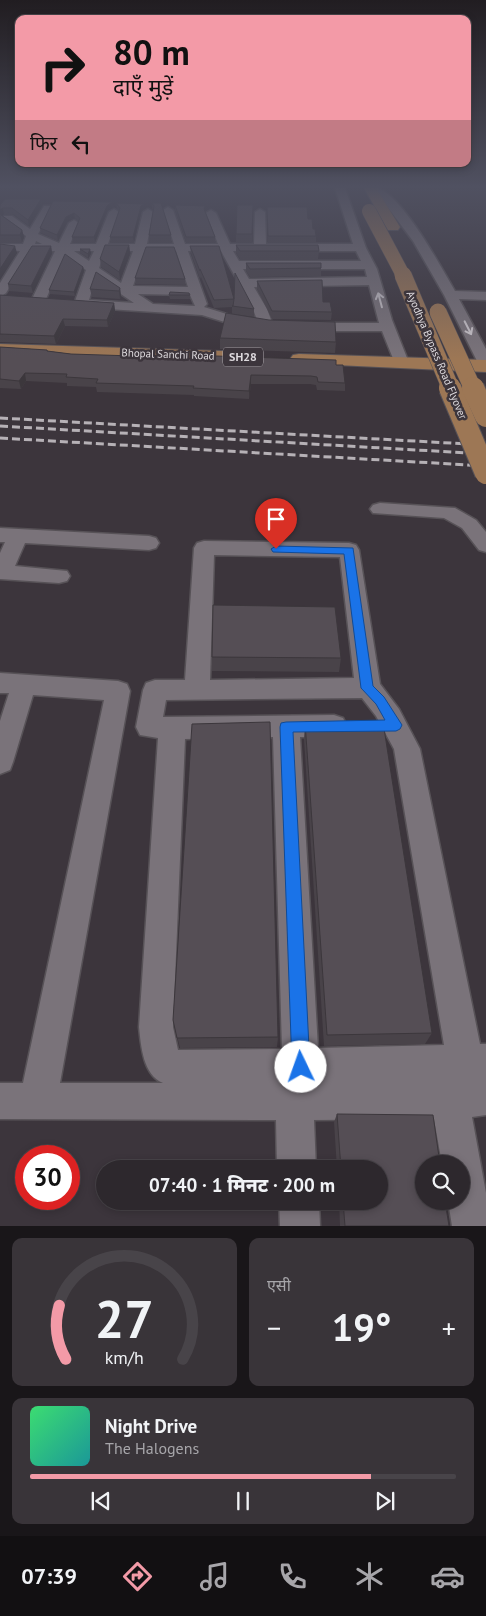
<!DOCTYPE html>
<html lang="hi">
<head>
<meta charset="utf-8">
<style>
	:root { --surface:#2d282d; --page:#393439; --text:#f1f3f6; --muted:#a7a6aa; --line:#484449; --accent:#f39aa7 }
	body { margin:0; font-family:"PT Sans","Noto Sans Devanagari",sans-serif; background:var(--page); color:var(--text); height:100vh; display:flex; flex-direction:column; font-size:19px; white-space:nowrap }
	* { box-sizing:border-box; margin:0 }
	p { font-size:16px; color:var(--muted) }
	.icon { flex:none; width:28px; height:28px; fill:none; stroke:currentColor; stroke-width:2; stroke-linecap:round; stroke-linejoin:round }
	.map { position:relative; height:1226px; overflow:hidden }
	.sheet { display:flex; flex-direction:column; gap:12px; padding:12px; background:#191619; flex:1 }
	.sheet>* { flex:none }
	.hud { position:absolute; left:15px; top:15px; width:456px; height:152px; border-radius:10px; box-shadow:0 2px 8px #0003,0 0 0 1px var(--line); background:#f39aa7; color:#111; overflow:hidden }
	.controls { position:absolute; left:415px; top:1155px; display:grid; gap:10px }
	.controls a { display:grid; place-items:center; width:55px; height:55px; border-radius:50%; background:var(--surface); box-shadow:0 2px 8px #0003,0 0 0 1px var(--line); font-size:25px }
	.speed { position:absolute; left:15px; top:1145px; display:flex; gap:10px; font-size:25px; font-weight:700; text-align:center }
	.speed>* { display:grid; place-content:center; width:65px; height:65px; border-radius:50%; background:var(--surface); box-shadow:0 2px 8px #0003,0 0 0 1px var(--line); line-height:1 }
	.speed .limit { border:8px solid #d22; background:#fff; color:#111 }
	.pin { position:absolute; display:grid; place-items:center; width:42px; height:42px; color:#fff; margin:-51px -21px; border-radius:50% 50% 50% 0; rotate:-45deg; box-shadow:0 0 5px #0007 }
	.pin .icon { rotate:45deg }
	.me { position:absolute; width:55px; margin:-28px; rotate:357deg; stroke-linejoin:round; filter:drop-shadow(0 0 4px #0008) }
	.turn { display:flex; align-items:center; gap:18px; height:105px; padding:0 15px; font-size:22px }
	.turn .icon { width:65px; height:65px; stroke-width:2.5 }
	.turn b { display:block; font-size:35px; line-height:42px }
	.then { display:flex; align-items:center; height:48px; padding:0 15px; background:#0003; gap:10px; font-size:19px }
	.big { font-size:38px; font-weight:800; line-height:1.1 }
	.sheet .tile { flex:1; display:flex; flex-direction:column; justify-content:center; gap:8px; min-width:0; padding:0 18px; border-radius:10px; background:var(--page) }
	.sheet .dial { align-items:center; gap:0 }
	.dial svg { height:130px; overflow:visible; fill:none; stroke:var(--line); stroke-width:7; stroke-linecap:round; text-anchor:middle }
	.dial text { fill:var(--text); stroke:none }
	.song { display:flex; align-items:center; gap:15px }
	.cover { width:60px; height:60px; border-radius:8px; background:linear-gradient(135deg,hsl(140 70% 55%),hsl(180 70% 35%)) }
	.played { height:5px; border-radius:2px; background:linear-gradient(90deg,var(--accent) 80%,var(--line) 80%) }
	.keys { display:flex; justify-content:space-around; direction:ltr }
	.heat { display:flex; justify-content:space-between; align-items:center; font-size:28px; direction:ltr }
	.sheet .tiles { flex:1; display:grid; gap:12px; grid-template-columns:1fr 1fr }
	.tile:last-child { grid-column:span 2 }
	.trip { position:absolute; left:96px; top:1160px; width:292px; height:50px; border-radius:25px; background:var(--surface); box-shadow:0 2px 8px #0003,0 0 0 1px var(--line); font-weight:800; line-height:50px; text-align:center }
	.menu { display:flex; height:80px; justify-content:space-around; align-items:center; background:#121012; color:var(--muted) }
	.menu .icon { width:35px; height:35px }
	.menu .active { color:var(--accent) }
	.menu b { font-size:22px; color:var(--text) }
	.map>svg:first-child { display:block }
</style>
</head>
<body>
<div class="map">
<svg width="486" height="1226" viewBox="0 0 486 1226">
	<rect width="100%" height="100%" fill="#3c353c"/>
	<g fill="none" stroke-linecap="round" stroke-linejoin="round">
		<g stroke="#575257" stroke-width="3">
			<g id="minor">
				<path d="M 335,188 L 345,188 L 366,248 L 377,269 L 392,320 L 409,363 L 406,366 L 396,366 L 382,331 L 306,331 L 299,327 L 306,323 L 379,323 L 369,285 L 254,287 L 267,309 L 273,325 L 266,329 L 259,325 L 254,327 L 231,324 L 202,315 L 76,307 L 74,304 L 86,270 L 65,255 L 46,299 L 44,302 L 34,302 L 32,299 L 55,251 L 32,251 L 6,293 L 0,297 L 0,283 L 20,251 L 0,250 L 0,244 L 23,244 L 26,236 L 4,220 L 3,218 L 4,216 L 12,216 L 30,229 L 44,206 L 52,206 L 53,208 L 38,234 L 59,243 L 69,223 L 74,220 L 79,223 L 70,244 L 96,244 L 109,212 L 114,209 L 119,212 L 108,244 L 135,244 L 143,212 L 148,209 L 153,212 L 147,244 L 174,244 L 163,210 L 168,207 L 173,210 L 185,244 L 218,244 L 206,213 L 211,210 L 216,213 L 230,244 L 254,244 L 255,212 L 260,209 L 265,212 L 266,244 L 353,244 ZM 36,241 L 42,244 L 35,244 ZM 74,251 L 94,251 L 89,261 ZM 105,251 L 133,251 L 121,283 L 99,268 ZM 145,251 L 176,251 L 188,287 L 133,286 ZM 188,251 L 221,251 L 253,309 L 257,320 L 233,316 L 204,307 L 207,304 ZM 233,251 L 356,251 L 361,261 L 239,261 ZM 243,269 L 365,269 L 367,277 L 249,279 ZM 96,277 L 134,303 L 89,300 ZM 138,294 L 190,295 L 195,306 L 153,304 Z"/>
				<path d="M 367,188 C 370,188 375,187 378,188 C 404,198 441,267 455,291 L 486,292 L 486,300 L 459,299 L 486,349 L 486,368 L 481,366 L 478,363 L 444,295 L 413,241 L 383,201 Z"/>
				<polygon points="380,503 455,508 476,520 486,532 486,552 479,550 462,528 444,518 373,513 370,509 373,505"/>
				<polygon points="0,528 149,536 156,538 159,543 156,548 149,550 25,543 15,566 67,571 70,576 67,581 59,583 0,579 0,553 5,542 0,542"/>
				<path d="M 204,541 L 349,543 L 356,545 L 359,550 L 380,684 L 399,709 L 420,749 L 480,1044 L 486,1044 L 486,1115 L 472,1117 L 486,1193 L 486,1226 L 452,1226 L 448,1201 L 461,1201 L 461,1164 L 442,1164 L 434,1119 L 314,1120 L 316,1169 L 277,1169 L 276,1120 L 0,1119 L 0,1083 L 23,1083 L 104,700 L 33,695 L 13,762 L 10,770 L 0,774 L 0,721 L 9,693 L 0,693 L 0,673 L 118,681 L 127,684 L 130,691 L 60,1083 L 163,1083 C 143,1075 141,1046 139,1027 L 158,738 L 140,735 L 136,727 L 143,690 L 146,683 L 155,680 L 185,680 L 194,548 L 197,543 ZM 214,555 L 340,557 L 354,678 L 210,680 ZM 362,698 L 376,716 L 394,749 L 444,1045 L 318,1048 L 300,737 L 334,737 L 343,734 L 347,726 L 343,718 L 334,715 L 163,717 L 166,700 ZM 273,737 L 282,1049 L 178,1050 L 173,1027 L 185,739 Z"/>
				<polygon points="279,1201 319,1201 320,1226 280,1226"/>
			</g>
		</g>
		<g stroke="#575257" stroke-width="2">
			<g id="primary">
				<polygon points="364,188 376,188 400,227 398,230 388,230"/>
				<polygon points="0,344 253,352 259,353 262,357 259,361 253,362 0,354"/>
				<polygon points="299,354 486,360 486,372 293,363 290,359 293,355"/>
			</g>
		</g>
		<use href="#minor" fill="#7a737a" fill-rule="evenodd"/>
		<use href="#primary" fill="#9d7755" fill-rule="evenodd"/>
		<g stroke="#b6b1b6" stroke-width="3" stroke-dasharray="8 4" stroke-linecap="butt">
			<polyline points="0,418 486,445"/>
			<polyline points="0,426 486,454"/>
			<polyline points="0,438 486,466"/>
		</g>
		<g stroke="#575257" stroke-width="15" stroke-linecap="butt">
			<polyline id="primary-bridge-far2" points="369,211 404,277"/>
		</g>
		<g stroke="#575257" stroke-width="18" stroke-linecap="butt">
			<g id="primary-bridge-far1">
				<polyline points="403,275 451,389"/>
				<polyline points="438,312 473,389"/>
			</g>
		</g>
		<g stroke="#575257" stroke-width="24" stroke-linecap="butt">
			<g id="primary-bridge">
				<polyline points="450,388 486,473"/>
				<polyline points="473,388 486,416"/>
			</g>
		</g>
		<use href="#primary-bridge-far2" stroke="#9d7755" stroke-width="14"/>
		<use href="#primary-bridge-far1" stroke="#9d7755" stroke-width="17"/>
		<use href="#primary-bridge" stroke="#9d7755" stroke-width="22"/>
	</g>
	<g fill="#494349">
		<polygon points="41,199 42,206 29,226 13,214 4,214 3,216 22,230 24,237 22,242 0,242 0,205"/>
		<polygon points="53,201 112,202 113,208 107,211 95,242 73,242 72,237 78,222 75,218 67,222 58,241 41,233 40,228"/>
		<polygon points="116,203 144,209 141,212 134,242 111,242 110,237 119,211 117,208"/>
		<polygon points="152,203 161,203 171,235 171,242 149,242 149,235 153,211 152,209"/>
		<polygon points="175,205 205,211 215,237 215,242 186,242 175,210"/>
		<polygon points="253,205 252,242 236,242 236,234"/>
		<polygon points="267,213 308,219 316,236 316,242 268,242"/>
		<polygon points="129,245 130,253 120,280 101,267 100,259"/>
		<polygon points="236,245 319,251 318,259 240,259 236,253"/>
		<polygon points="51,246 52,253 33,293 9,291 8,284"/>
		<polygon points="190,246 234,299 254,309 254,317 232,314 232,307 214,308 201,277 200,279 191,253"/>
		<polygon points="80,249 91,253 88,258 80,253"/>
		<polygon points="246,263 321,268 321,276 250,277 246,271"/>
		<polygon points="83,267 84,271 75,296 50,294 49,290"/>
		<polygon points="135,278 185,279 185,285 136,284"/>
		<polygon points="257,281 323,302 332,312 331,320 272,319 257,289"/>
		<polygon points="120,288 121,297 120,299 92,297 90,289"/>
		<polygon points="0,295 114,303 115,311 108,327 65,326 56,344 0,342"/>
		<polygon points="169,295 190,295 190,299 170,299"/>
		<polygon points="269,320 336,342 335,353 220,349 220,338"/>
		<polygon points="0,347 47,350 48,351 71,354 336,365 345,383 345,391 317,390 316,385 310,384 251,384 249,399 194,396 194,395 97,392 96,387 67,386 67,383 26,381 21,389 0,388"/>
		<polygon points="212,657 341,658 339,672 212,671"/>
		<polygon points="305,722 432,1033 425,1044 324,1046 304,739"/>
		<polygon points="173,1020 278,1037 277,1047 180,1048"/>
		<polygon points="337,1114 449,1226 340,1226 339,1201 380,1201 380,1169 337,1169 334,1122"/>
	</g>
	<g fill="#3c373c">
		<polygon points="41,199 42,206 29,226 28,220"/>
		<polygon points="112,202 113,208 107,211 95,242 94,237 107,206"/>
		<polygon points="144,204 144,209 141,212 134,242 133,237 141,206"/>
		<polygon points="3,208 4,214 1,217 0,210"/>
		<polygon points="74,213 75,218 67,222 58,241 57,235 66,217"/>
		<polygon points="22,230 24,237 22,242 20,235"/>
		<polygon points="129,245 130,253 120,280 119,272"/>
		<polygon points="15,246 17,253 0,279 0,269"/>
		<polygon points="51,246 52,253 33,293 31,286"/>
		<polygon points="90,249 91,253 88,258 88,254"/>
		<polygon points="83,267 84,271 75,296 74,292"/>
		<polygon points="120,288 121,297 120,299 119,291"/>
		<polygon points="114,303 115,311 108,327 107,320"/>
		<polygon points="63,319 65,326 56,344 54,336"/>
		<polygon points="25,373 26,381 21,389 19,381"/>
		<polygon points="251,375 251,384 249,399 249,391"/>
	</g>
	<g fill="#554e55" stroke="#3c373c">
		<polygon points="5,199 41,199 28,220 12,208 3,208 0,210 0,205"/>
		<polygon points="53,201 112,202 107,206 94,237 72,237 80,218 74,213 66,217 57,235 40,228"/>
		<polygon points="116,203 144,204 141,206 133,237 110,237 120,208"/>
		<polygon points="152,203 161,203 171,235 149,235 154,206"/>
		<polygon points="175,205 205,206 204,209 215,237 186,237"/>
		<polygon points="237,205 253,205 252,234 236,234"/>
		<polygon points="267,207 307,207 308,219 312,219 313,229 315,229 316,236 268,236"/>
		<polygon points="0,211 1,215 22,230 20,235 0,235"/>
		<polygon points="0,244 15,246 0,269"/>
		<polygon points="105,245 129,245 119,272 100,259"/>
		<polygon points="236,245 318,245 319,251 240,251"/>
		<polygon points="32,246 51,246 31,286 8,284"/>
		<polygon points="190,246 219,246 234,299 235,273 254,309 232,306 233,306 234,299 214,300 200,269 200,271"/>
		<polygon points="146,247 174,247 185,279 135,278"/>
		<polygon points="80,249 90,249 88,254"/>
		<polygon points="65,254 83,267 74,292 49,290"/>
		<polygon points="246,263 321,263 321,268 250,269"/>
		<polygon points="96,272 120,288 119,291 90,289"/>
		<polygon points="322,280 323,302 330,302 332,312 272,311 257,281"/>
		<polygon points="170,292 189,293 190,295 169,295"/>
		<polygon points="0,295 114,303 107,320 63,319 54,336 0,334"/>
		<polygon points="226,313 269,320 335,322 336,342 220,338"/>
		<polygon points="0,347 47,350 47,351 71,354 134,356 208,359 216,356 336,360 336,365 343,365 345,383 318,382 317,377 311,376 251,375 249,391 193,388 194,386 96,383 98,379 66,377 67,374 25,373 19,381 0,379"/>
		<polygon points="213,605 335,607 341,658 212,657"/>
		<polygon points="270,722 278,1037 177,1038 173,1020 192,724"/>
		<polygon points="305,722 383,722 432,1033 327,1035"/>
		<polygon points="337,1114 433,1115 440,1164 424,1164 424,1201 445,1201 449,1226 345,1226 343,1201 380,1201 380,1169 341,1169"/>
	</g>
	<defs><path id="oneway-shaft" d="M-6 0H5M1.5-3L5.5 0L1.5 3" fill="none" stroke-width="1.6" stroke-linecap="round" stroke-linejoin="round" transform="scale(1.25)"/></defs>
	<g stroke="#cac5ca">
		<use href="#oneway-shaft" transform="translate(380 300) rotate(-105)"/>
		<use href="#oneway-shaft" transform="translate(468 328) rotate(63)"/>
	</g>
	<linearGradient id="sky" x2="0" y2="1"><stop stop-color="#211d21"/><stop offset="0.52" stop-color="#505161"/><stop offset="1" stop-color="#505161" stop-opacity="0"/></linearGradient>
	<rect width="486" height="359" fill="url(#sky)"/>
	<polygon fill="#1a73e8" stroke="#114b97" points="276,546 353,548 373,686 384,697 402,725 400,729 396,731 293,732 310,1067 307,1073 301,1076 295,1073 292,1067 280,727 281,723 286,722 385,720 376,704 361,688 344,554 273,552 271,549"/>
	<g text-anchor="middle" stroke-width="5" stroke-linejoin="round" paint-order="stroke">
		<g font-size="11" fill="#dedade" stroke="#3c353c">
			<text transform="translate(168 354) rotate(2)" y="4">Bhopal Sanchi Road</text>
			<text transform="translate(437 355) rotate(67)" y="4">Ayodhya Bypass Road Flyover</text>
		</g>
		<rect fill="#3c353c" stroke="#ada8ad" stroke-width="1" x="223" y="347.5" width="40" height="19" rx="4"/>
		<g font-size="12" font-weight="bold" fill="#dedade">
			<text x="243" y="361">SH28</text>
		</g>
	</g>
</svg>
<div class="controls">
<a><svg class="icon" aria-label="search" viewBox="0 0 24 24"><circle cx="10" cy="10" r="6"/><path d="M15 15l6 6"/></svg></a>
</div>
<div class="speed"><div class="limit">30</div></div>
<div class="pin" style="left:276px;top:549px;background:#d93025"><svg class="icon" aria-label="arrive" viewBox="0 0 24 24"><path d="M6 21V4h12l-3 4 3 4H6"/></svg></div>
<svg class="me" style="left:301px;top:1067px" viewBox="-20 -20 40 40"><circle r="19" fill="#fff"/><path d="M0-13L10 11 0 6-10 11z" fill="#1a73e8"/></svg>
<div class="trip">07:40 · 1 मिनट · 200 m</div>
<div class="hud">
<div class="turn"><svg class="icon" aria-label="right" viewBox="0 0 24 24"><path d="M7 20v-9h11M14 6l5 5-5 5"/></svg><div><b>80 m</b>दाएँ मुड़ें</div></div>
<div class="then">फिर<svg class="icon" aria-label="left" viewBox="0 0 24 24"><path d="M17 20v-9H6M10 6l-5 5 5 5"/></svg></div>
</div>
</div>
<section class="sheet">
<div class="tiles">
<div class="tile dial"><svg viewBox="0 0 100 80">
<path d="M14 69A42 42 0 1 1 86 69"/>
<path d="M14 69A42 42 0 0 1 10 36" stroke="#f39aa7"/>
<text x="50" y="56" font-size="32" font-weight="700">27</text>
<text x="50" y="72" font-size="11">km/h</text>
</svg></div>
<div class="tile"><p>एसी</p>
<div class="heat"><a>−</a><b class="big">19°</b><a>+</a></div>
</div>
<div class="tile">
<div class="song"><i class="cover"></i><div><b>Night Drive</b><p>The Halogens</p></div></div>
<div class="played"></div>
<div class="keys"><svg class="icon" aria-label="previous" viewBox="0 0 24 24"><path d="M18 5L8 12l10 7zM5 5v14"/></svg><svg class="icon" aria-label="pause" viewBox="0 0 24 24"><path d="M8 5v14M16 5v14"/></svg><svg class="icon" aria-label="next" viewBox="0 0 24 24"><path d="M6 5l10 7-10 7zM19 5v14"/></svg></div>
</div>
</div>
</section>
<nav class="menu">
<b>07:39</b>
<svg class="icon active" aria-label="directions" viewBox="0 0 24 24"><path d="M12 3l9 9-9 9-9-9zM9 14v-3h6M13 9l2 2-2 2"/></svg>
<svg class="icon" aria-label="music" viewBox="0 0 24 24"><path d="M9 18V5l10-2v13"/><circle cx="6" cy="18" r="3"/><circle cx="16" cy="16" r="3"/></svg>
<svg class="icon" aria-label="phone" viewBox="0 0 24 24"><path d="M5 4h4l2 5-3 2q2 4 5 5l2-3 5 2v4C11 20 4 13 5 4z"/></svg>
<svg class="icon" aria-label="climate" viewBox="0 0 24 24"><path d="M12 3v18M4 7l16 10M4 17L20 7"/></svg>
<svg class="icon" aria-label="car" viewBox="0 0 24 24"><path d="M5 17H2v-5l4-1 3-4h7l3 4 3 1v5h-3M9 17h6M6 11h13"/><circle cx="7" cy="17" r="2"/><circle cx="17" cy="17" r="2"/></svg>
</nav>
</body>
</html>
